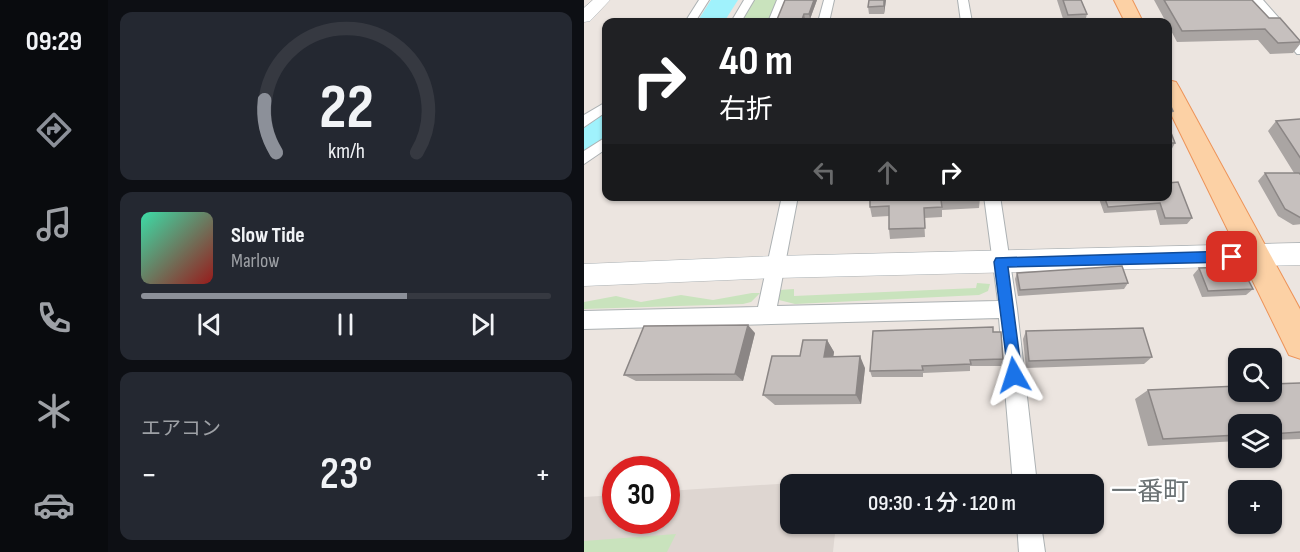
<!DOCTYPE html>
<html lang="ja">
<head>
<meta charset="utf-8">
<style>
	:root { --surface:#171b24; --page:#242831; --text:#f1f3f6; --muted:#9ea1a6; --line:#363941; --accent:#8c9099 }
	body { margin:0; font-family:"Sofia Sans Condensed","Noto Sans JP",sans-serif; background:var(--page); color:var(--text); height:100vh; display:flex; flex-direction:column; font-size:22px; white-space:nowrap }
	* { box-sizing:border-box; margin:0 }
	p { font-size:20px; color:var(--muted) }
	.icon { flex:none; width:33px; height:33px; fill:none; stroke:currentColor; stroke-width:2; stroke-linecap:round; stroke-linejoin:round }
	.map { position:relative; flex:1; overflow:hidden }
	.sheet { display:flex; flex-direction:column; gap:12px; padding:12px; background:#0d0f14; width:476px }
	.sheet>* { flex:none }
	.top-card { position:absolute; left:18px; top:18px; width:570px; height:183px; border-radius:12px; box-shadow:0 2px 4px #0004; background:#202124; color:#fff; overflow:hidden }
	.tools { position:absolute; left:644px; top:348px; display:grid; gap:12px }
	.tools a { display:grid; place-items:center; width:54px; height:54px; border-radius:12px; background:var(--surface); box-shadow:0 2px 4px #0004; font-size:30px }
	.speed { position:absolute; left:18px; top:456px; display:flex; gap:12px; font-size:30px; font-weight:700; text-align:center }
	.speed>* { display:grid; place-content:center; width:78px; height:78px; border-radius:50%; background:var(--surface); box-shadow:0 2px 4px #0004; line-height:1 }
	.speed .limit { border:9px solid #d22; background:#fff; color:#111 }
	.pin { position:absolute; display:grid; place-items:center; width:51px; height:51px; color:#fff; margin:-26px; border-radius:12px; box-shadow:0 3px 9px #0006 }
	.me { position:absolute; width:66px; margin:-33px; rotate:354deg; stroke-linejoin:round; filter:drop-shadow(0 0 4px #0008) }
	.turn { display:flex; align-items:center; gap:21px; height:126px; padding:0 18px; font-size:27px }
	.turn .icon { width:78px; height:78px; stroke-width:2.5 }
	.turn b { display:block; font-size:42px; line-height:51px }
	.lanes { display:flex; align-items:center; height:57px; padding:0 18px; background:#0003; justify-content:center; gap:30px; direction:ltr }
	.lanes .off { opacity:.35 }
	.big { font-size:45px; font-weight:600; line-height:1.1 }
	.sheet .widget { flex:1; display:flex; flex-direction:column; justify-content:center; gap:9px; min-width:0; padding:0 21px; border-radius:12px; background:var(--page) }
	.sheet .dial { align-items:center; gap:0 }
	.dial svg { height:156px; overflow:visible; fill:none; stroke:var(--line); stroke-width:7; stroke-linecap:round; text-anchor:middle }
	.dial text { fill:var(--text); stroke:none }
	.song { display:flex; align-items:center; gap:18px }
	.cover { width:72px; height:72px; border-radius:9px; background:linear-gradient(135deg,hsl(160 70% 55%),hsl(0 70% 35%)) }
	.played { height:6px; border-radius:3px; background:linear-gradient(90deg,var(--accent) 65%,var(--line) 65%) }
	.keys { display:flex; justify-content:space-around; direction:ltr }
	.heat { display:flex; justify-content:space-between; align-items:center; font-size:33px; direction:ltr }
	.trip { position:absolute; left:196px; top:474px; width:324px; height:60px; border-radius:12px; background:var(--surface); box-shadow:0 2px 4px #0004; font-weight:600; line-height:60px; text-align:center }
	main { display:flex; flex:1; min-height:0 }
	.dock { display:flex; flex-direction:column; width:108px; justify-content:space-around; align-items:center; background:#090b0e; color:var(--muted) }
	.dock .icon { width:42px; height:42px }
	.dock .active { color:var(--accent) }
	.dock b { font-size:27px; color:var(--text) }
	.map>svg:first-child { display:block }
</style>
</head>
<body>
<main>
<nav class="dock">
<b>09:29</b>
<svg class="icon active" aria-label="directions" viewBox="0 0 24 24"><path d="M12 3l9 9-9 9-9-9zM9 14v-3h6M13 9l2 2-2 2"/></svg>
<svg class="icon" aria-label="music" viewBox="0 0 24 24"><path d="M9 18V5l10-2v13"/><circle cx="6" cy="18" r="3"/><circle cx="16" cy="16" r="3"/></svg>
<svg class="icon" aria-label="phone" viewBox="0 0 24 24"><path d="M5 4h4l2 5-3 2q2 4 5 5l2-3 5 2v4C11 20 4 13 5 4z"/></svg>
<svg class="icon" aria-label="climate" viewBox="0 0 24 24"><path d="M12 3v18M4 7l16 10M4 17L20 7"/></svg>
<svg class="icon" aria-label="car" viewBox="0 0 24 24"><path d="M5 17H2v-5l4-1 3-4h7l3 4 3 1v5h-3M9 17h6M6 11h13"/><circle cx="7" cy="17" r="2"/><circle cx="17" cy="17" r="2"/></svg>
</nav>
<section class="sheet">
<div class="widget dial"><svg viewBox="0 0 100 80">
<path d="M14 69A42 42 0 1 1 86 69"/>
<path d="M14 69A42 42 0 0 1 8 42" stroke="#8c9099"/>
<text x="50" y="56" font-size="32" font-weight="700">22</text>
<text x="50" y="72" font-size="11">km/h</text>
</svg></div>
<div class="widget">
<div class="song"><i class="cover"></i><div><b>Slow Tide</b><p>Marlow</p></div></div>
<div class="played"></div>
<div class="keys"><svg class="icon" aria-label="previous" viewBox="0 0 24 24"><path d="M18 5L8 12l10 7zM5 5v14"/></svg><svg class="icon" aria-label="pause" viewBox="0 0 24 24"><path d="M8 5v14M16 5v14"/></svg><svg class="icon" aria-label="next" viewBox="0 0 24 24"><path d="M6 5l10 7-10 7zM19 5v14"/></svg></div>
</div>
<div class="widget"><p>エアコン</p>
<div class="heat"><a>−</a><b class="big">23°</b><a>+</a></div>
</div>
</section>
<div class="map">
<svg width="717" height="552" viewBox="0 0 717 552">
	<rect width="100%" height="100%" fill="#ece5e0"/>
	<polygon fill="#ded6d1" points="257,480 257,484 207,484 207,524 252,524 249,552 0,552 0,497 31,495 32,520 82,520 83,491"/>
	<g fill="#c9e3bd">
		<polygon points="168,0 194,0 185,22 155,22"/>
		<polygon points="393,283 406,284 404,291 395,295 211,304 195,300 195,290 210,289 210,296 392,288"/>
		<polygon points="168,293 176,293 167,302 159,304 0,309 0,302 32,296 57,302 97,295 129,300"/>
		<polygon points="92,534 83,552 0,552 0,541"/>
	</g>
	<g fill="#a0f2fc">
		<polygon points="127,0 154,0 140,22 113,22"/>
		<polygon points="22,112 22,136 0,153 0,128"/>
	</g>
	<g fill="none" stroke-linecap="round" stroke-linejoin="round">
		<g stroke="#acb1b3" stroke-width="2">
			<g id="street">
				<polygon points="115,0 125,0 111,22 101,22"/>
				<polygon points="160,0 170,0 157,22 147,22"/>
				<polygon points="193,0 203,0 194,22 184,22"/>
				<polygon points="240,0 250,0 245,22 234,22"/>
				<polygon points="374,0 384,0 388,22 377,22"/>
				<polygon points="668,0 679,0 717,43 717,54 713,54"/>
				<polygon points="22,102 22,112 0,127 0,115"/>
				<polygon points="22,137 22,149 0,164 0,151"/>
				<polygon points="198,196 214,196 193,306 414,301 400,196 416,196 433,309 453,484 429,484 415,318 0,329 0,311 174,307"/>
				<polygon points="433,524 457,524 461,552 435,552"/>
			</g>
		</g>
		<g stroke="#abb1b4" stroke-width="1">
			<g id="secondary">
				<polygon points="9,0 26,0 6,21 0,22 0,8"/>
				<polygon points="717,243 717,265 192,278 0,286 0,264 192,256"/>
			</g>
		</g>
		<g stroke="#ed9358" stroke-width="2">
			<g id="primary">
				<polygon points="530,0 548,0 559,22 541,22"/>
				<polygon points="584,80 592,82 595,87 717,311 717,359 705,355 584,108"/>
			</g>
		</g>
		<use href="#street" fill="#fff" fill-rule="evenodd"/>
		<use href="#secondary" fill="#fff" fill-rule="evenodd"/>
		<use href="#primary" fill="#fcd1a5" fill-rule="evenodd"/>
	</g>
	<g fill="#aaa5a3">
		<polygon points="201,0 233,0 226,19 221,19 220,22 192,22"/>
		<polygon points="302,0 300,14 285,14 284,7"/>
		<polygon points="473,0 497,0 503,14 501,22 480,22"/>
		<polygon points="570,0 668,0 685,18 717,41 717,43 709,53 686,54 674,40 593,42 584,25 584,22 582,22"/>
		<polygon points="584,100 589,111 584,122"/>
		<polygon points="717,119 717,224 709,225 694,216 674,181 681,173 710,173 684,131 692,121"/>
		<polygon points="584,125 591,143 584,156"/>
		<polygon points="101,196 133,196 132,198"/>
		<polygon points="286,196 396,198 395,208 358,210 358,217 340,218 341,237 306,239 305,229 305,216 288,217 286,207"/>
		<polygon points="514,196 584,196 608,218 603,224 576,225 572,210 520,213"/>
		<polygon points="615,268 669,289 662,295 618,297 609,275"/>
		<polygon points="433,273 544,283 540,289 434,296 431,279"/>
		<polygon points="442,331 568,357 560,364 442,368 439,339"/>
		<polygon points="409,332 419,359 417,366 386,366 386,371 339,373 339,377 288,377 286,371"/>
		<polygon points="171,333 159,381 52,381 40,375"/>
		<polygon points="243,340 250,352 249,356 281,368 277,404 191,405 179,395"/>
		<polygon points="717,383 717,439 687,440 687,424 654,424 654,441 564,446 551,399 564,390"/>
	</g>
	<g fill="#8b8685">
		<polygon points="230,0 233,0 226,19 225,14"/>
		<polygon points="300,0 302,0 300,14"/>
		<polygon points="220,14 221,19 220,22 217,22"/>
		<polygon points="164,325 171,333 159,381 151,374"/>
		<polygon points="243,340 250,352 248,368 240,357"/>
		<polygon points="276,356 281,368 277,404 272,395"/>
	</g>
	<g fill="#c6c0be" stroke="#8b8685" stroke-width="1.5">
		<polygon points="201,0 230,0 225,14 220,14 217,22 192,22"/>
		<polygon points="285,0 300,0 300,6 284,7"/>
		<polygon points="479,0 497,0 503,14 484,15"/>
		<polygon points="580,0 668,0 685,18 696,18 717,42 694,43 681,29 598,31"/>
		<polygon points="584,100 589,111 584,111"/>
		<polygon points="717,119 717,159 692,121"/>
		<polygon points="584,125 591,143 584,143"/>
		<polygon points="681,173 715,173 717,175 717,218 701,209"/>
		<polygon points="594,182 608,218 581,218 576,203 524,207 520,196 584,196 584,183"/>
		<polygon points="286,196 396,196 396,198 357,200 358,207 340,208 341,228 305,229 305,206 286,207"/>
		<polygon points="538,266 544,283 436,290 433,273"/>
		<polygon points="646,267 661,274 669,289 624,291 615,268"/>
		<polygon points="164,325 151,374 40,375 60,326"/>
		<polygon points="409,327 409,332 417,332 419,359 386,360 387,364 338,366 339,370 286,371 289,331"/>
		<polygon points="559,328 568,357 445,361 442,331"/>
		<polygon points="219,340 243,340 240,357 276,356 272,395 179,395 188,356 216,356"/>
		<polygon points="717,383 717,432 687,434 687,424 654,424 654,435 579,439 564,390 654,386 654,392 687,392 687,384"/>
	</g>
	<polygon fill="#1a73e8" stroke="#114b97" stroke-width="1.5" points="648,251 654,257 648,262 424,267 438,375 436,380 430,382 425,380 410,262 412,258"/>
	<g text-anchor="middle" stroke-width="4.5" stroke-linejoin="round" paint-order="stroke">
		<g font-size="26" fill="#6a7173" stroke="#fff">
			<text x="566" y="500">一番町</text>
		</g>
	</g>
</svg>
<div class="tools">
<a><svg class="icon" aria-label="search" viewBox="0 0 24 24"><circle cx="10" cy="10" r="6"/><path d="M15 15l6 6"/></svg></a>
<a><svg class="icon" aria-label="layers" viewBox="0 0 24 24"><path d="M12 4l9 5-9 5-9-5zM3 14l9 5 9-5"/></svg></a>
<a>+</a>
</div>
<div class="speed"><div class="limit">30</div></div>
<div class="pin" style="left:648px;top:257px;background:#d93025"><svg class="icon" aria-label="arrive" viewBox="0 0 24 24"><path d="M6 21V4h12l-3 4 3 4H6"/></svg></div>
<svg class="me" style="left:430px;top:375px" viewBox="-20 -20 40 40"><path d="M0-17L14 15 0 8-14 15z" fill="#1a73e8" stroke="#fff" stroke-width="4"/></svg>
<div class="trip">09:30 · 1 分 · 120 m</div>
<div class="top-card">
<div class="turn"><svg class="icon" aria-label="right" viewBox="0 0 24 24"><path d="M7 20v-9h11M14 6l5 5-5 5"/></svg><div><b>40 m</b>右折</div></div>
<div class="lanes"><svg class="icon off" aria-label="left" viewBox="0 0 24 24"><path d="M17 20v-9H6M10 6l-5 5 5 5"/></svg><svg class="icon off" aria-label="ahead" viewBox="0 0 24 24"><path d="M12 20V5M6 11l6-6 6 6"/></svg><svg class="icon" aria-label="right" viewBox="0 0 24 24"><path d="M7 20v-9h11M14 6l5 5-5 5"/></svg></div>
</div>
</div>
</main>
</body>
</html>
